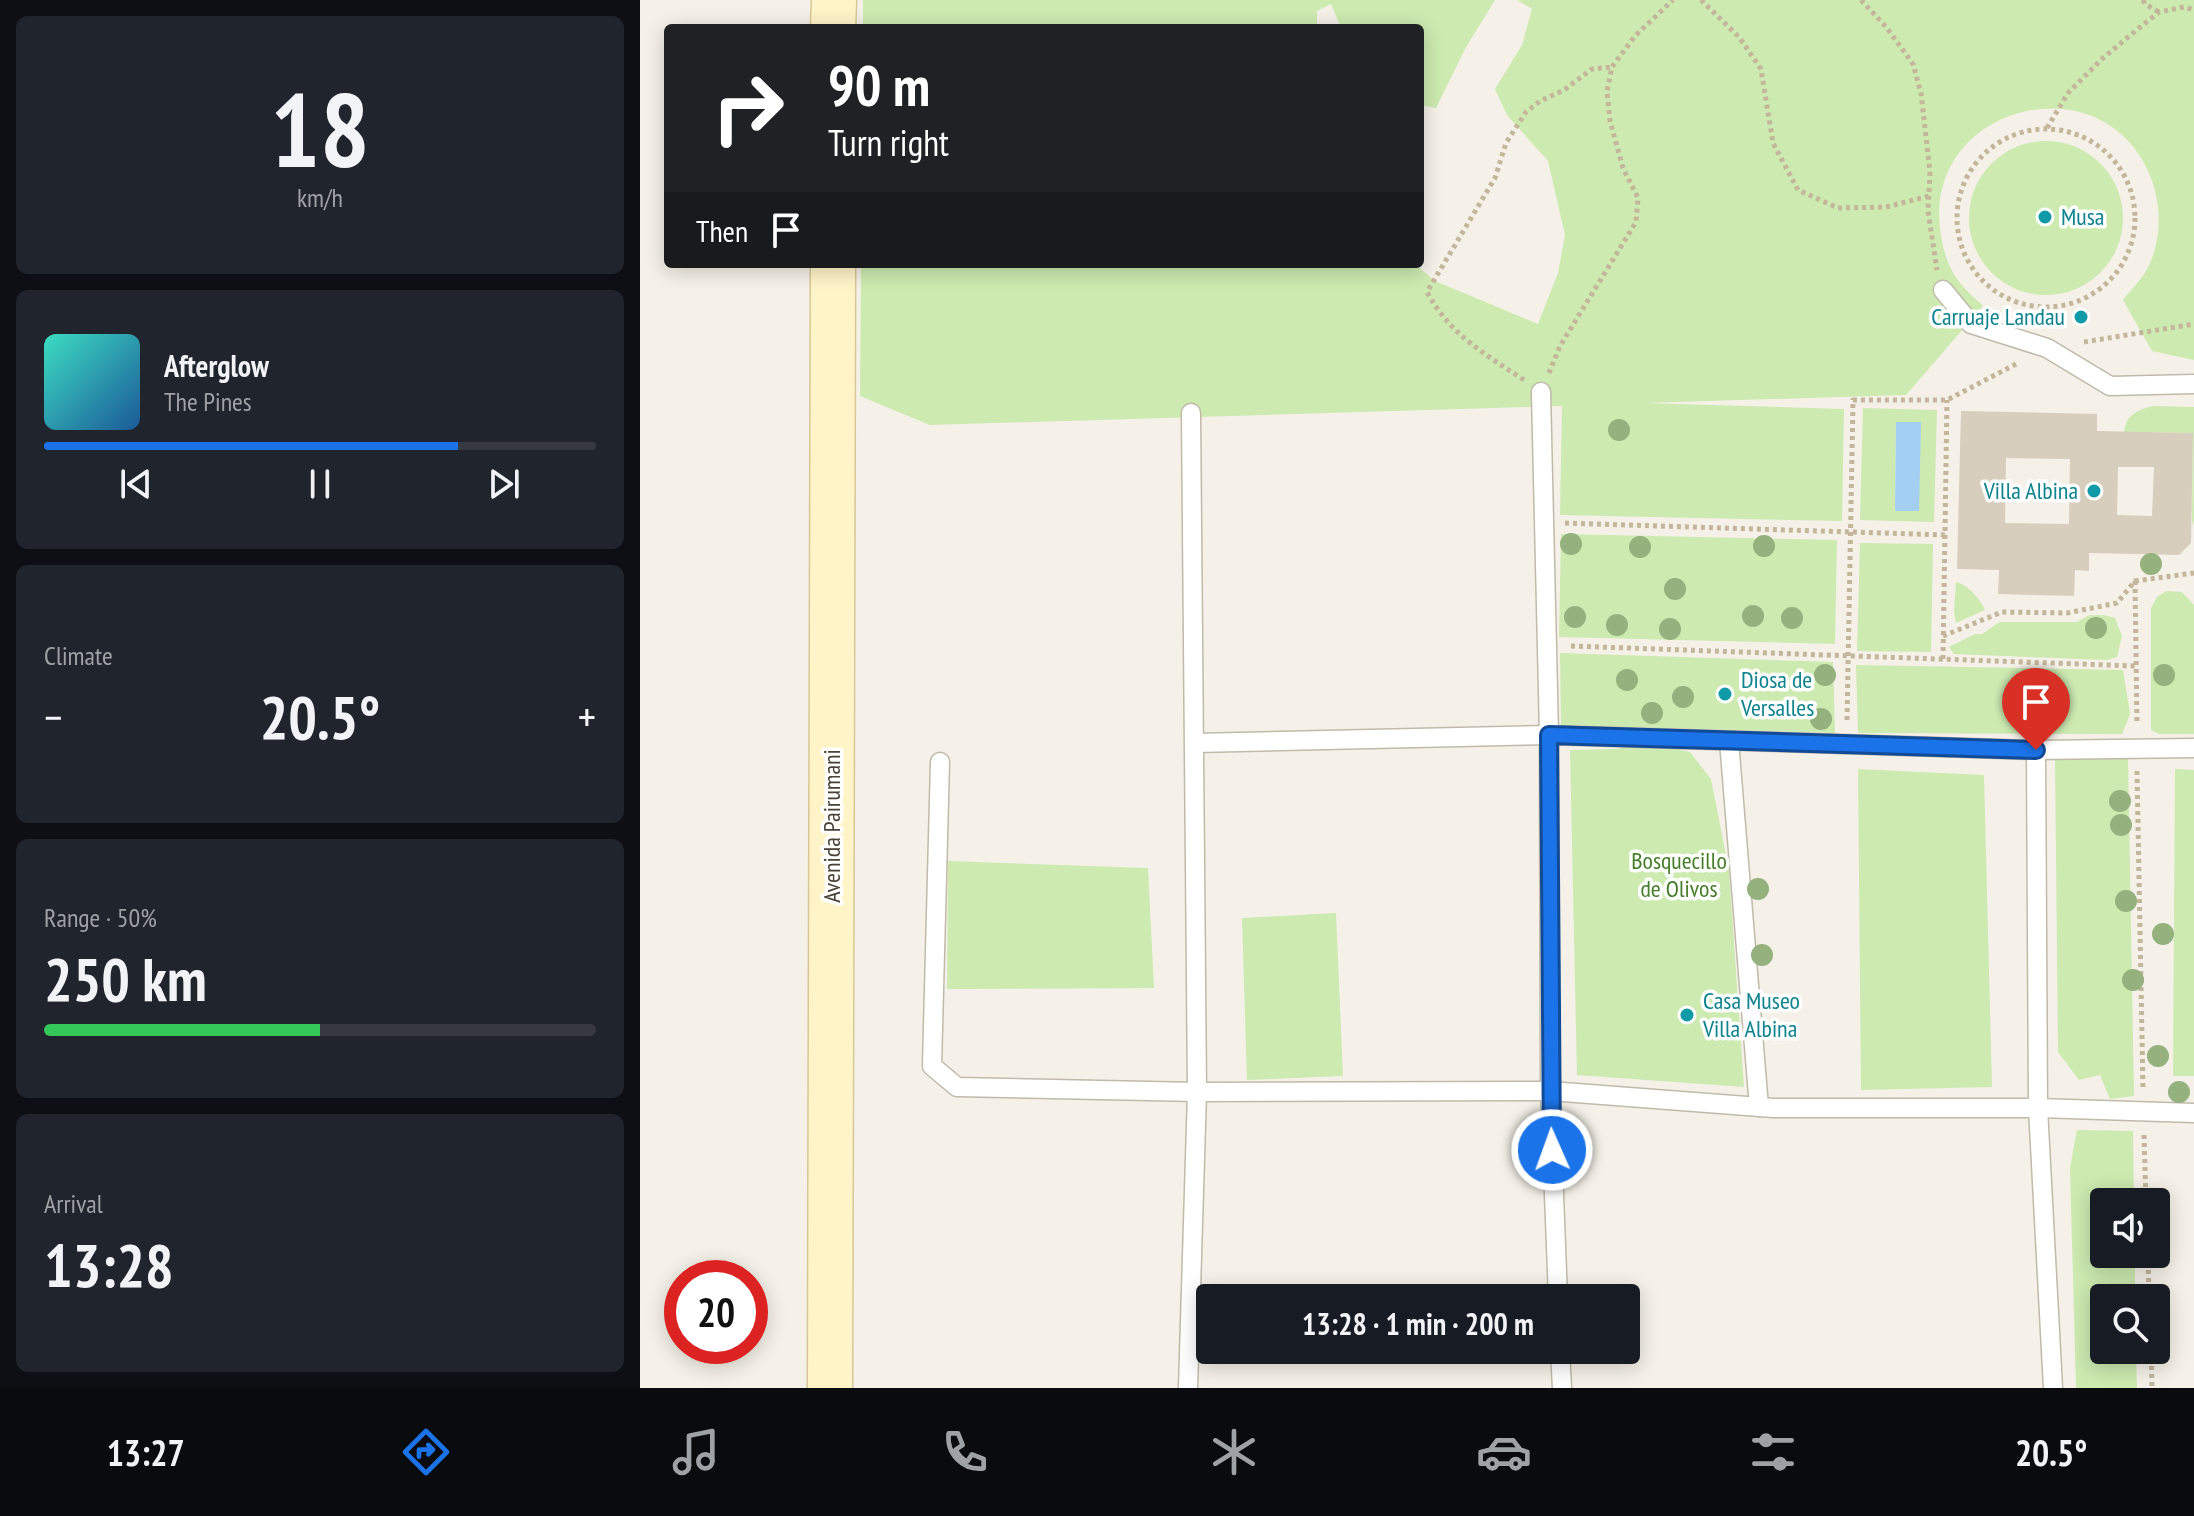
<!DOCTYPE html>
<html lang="en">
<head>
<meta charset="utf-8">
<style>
	:root { --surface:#171b24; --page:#20242c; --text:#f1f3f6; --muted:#9ea1a6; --line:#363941; --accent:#1a73e8 }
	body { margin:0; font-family:"PT Sans Narrow",sans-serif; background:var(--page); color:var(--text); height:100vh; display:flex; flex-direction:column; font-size:30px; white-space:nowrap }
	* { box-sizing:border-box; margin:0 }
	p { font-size:26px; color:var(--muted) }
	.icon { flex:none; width:44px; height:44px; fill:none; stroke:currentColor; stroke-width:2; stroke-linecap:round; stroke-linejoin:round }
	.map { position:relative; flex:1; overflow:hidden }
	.panel { display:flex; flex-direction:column; gap:16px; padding:16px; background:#0d0f14; width:640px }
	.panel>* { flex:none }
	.guide { position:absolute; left:24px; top:24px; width:760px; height:244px; border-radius:8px; box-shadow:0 4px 20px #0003; background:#202124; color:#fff; overflow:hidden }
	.buttons { position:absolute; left:1450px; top:1188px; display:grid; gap:16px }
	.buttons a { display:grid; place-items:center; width:80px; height:80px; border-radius:8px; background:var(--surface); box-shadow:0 4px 20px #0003; font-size:40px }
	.speed { position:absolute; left:24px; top:1260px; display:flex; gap:16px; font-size:40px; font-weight:700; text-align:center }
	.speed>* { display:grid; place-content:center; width:104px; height:104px; border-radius:50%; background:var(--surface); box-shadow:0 4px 20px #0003; line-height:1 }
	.speed .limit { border:12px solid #d22; background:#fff; color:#111 }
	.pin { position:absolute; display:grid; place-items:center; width:68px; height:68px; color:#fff; margin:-82px -34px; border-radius:50% 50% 50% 0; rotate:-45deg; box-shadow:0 0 8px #0007 }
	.pin .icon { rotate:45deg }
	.me { position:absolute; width:88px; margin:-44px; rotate:358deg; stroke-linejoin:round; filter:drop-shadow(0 0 6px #0008) }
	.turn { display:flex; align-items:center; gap:28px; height:168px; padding:0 32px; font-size:36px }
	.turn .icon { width:104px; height:104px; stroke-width:2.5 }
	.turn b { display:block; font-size:56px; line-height:68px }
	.then { display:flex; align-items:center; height:76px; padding:0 32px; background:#0003; gap:16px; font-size:30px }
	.big { font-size:60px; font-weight:800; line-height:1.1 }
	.panel .tile { flex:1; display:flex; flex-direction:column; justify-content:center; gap:12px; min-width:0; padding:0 28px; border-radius:12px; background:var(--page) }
	.panel .dial { align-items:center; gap:0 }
	.dial b { font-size:104px; line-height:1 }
	.song { display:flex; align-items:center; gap:24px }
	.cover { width:96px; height:96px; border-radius:12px; background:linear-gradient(135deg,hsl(170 70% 55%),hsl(210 70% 35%)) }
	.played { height:8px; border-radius:4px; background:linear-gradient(90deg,var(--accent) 75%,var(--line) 75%) }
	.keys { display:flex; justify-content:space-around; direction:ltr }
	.heat { display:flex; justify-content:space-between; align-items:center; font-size:44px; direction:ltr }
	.charge { height:12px; border-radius:6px; background:linear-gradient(90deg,#34c759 50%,var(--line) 0) }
	.trip { position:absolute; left:556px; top:1284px; width:444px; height:80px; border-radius:8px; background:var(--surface); box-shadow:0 4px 20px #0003; font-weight:800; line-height:80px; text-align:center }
	.tab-bar { display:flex; height:128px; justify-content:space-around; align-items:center; background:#090b0e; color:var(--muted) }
	.tab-bar .icon { width:56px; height:56px }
	.tab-bar .current { color:var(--accent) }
	.tab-bar b { font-size:36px; color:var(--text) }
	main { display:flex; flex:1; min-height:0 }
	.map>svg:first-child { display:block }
</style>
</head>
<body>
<main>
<section class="panel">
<div class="tile dial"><b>18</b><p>km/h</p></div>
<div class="tile">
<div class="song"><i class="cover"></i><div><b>Afterglow</b><p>The Pines</p></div></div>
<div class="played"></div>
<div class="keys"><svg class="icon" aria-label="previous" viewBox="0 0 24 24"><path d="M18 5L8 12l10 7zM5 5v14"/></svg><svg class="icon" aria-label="pause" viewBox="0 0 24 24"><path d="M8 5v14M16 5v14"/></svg><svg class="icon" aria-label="next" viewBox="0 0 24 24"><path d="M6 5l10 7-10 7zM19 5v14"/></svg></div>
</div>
<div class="tile"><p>Climate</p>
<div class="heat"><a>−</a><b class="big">20.5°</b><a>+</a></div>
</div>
<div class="tile"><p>Range · 50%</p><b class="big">250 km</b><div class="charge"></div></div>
<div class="tile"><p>Arrival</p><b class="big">13:28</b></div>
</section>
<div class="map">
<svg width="1554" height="1388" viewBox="0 0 1554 1388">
	<rect width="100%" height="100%" fill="#f5f1e8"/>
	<g fill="#cdeab0" fill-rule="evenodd">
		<polygon points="223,0 855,0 826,47 796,108 780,105 780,28 701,28 691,4 677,11 677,28 223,28"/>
		<path d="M 877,0 L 1554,0 L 1554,360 L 1512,351 L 1483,300 C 1490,291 1500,281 1506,271 C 1522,243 1522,207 1511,178 C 1466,60 1286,103 1300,228 C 1302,246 1307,265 1317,279 C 1324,289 1334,297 1343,306 L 1266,395 L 1004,403 L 1204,409 L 1202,521 L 920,515 L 922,406 L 290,425 L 220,396 L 221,264 L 775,264 L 795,281 L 898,324 L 918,273 L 925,235 L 908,161 L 867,115 L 855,89 L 882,45 L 892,9 Z"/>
		<circle cx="1406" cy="218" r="77"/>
		<path d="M 1513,406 L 1554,407 L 1554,520 L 1552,526 L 1553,433 L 1484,432 C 1486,415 1497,410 1513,406 Z"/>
		<path d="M 1223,408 L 1297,410 L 1294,522 L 1220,520 ZM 1256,422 L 1280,422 L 1255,511 Z"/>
		<polygon points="921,534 1197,540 1195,644 919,637"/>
		<polygon points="1220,543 1293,544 1291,652 1217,651"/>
		<path d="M 1316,582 C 1328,585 1340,599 1345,610 L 1316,623 L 1314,612 Z"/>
		<polygon points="1527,591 1542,592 1554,605 1554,734 1519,734 1511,730 1511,608 1517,597"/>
		<polygon points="1449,615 1464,615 1475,618 1482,636 1477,657 1467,660 1314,654 1309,647 1335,634 1342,634 1360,622 1437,622"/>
		<polygon points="920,653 1193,662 1195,733 921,725"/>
		<polygon points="1216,665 1483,670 1490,714 1482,734 1218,733"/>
		<polygon points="988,746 1024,746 1050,752 1071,779 1089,871 1104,1087 937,1075 930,750 977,749"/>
		<polygon points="1488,757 1494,1096 1470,1099 1460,1075 1439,1080 1418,1052 1415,758"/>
		<polygon points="1218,769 1344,775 1352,1087 1221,1090"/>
		<polygon points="1535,769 1554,770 1554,1076 1533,1076"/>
		<polygon points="308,861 508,868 514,988 307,989"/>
		<polygon points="696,913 703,1076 607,1080 602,918"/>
		<polygon points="1437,1130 1493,1131 1494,1202 1464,1202 1464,1254 1495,1254 1495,1298 1464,1298 1464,1350 1496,1350 1497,1388 1436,1388 1430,1168"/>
	</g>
	<polygon fill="#a3cff3" points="1256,422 1281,422 1279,511 1255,511"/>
	<path fill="#d7cebd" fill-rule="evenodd" d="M 1321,411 L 1457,414 L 1457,431 L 1553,433 L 1551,543 L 1539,555 L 1449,553 L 1449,571 L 1435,570 L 1434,596 L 1358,594 L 1359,570 L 1317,569 ZM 1366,458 L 1430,459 L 1429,524 L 1365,523 ZM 1478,467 L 1514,467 L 1512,516 L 1477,515 Z"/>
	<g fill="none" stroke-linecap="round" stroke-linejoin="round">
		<g stroke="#c1baaa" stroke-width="21">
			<g id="lane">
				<polyline points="1303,290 1331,324 1407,348 1470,386 1554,384"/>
				<polyline points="901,392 909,735 910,1091 918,1298"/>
				<polyline points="1089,741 1119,1107"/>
				<polyline points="555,743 909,735 1396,750 1554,748"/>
				<polyline points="1396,750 1398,1108 1413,1388"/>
				<polyline points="300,762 292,1066 317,1087 557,1092 910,1091 1133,1108 1398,1108 1554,1113"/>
				<polyline points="920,1350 922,1388"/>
				<polyline points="548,1388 557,1092 551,413"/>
			</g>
		</g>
		<g stroke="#d6c796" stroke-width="47">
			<g id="secondary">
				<polyline points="193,28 194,0"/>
				<polyline points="190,1388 193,264"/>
			</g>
		</g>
		<g stroke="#c3b69b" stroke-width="5" stroke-dasharray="4 4" stroke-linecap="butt">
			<polyline points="1061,0 1099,37 1121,69 1133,143 1158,190 1198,208 1246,207 1289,196"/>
			<polyline points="1221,0 1247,28 1273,64 1281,93 1290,172 1288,211 1297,270"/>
			<polyline points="1503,0 1505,4 1519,12"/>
			<polyline points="1407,128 1428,93 1462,59 1499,28 1519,12 1544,7 1554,10"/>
			<circle cx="1406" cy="218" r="89"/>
			<polyline points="1444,342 1554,324"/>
			<polyline points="909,373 920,346 996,222 998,198 983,168 970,121 967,91 972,67 995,36 1033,0"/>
			<path d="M 884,380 C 845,354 810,335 787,292 L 855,178 L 866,143 L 886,112 L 900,101 L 924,90 L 952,69 L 972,67"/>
			<polyline points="925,523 1305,535"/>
			<polyline points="1495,581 1497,725"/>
			<polyline points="1303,636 1362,612 1427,613 1477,603 1495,581 1554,573"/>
			<polyline points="931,646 1496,666"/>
			<polyline points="1303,659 1307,400"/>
			<polyline points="1207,720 1213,400 1307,400 1378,363"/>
			<polyline points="1497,771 1503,1089"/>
			<polyline points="1504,1135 1506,1202"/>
			<polyline points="1508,1254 1509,1298"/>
			<polyline points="1511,1350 1512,1388"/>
		</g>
		<use href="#lane" stroke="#fff" stroke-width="18"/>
		<use href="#secondary" stroke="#fff4c8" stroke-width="44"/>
	</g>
	<g fill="#94b17e">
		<circle cx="979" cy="430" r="11"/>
		<circle cx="931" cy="544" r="11"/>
		<circle cx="1124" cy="546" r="11"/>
		<circle cx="1000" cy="547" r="11"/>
		<circle cx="1511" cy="564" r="11"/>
		<circle cx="1035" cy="589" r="11"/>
		<circle cx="1113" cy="616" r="11"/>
		<circle cx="935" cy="617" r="11"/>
		<circle cx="1152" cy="618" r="11"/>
		<circle cx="977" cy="625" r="11"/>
		<circle cx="1456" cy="628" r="11"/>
		<circle cx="1030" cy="629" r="11"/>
		<circle cx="1185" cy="675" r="11"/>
		<circle cx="1524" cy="675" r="11"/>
		<circle cx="987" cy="680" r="11"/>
		<circle cx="1043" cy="697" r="11"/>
		<circle cx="1012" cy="713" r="11"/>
		<circle cx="1181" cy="719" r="11"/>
		<circle cx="1480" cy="801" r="11"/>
		<circle cx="1481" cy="825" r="11"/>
		<circle cx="1118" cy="889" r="11"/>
		<circle cx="1486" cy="901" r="11"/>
		<circle cx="1523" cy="934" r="11"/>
		<circle cx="1122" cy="955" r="11"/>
		<circle cx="1493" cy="980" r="11"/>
		<circle cx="1518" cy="1056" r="11"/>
		<circle cx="1539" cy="1092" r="11"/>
	</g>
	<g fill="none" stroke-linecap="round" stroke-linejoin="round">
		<g stroke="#114b97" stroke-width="20">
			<polyline id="route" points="912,1150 909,735 1396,750"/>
		</g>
		<use href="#route" stroke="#1a73e8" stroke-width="14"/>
	</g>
	<g fill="#0f9aa8" stroke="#fff" stroke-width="3">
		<circle cx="1405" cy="217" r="8"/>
		<circle cx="1441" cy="317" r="8"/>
		<circle cx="1454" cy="491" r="8"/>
		<circle cx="1085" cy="694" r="8"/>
		<circle cx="1047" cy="1015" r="8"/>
	</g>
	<g text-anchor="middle" stroke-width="7" stroke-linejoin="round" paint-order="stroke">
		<g font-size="24" fill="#0d838f" stroke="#fff" text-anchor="start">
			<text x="1421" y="225">Musa</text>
			<text x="1425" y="325" text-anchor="end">Carruaje Landau</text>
			<text x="1438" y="499" text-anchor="end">Villa Albina</text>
			<text x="1101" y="688">Diosa de<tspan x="1101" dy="28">Versalles</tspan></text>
			<text x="1063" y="1009">Casa Museo<tspan x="1063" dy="28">Villa Albina</tspan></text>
		</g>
		<g font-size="24" fill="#484236" stroke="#fff">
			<text transform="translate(192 826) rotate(-90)" y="8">Avenida Pairumani</text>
		</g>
		<g font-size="24" fill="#447d27" stroke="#fff">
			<text x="1039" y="869">Bosquecillo<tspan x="1039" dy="28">de Olivos</tspan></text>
		</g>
	</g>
</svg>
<div class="buttons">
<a><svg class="icon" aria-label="sound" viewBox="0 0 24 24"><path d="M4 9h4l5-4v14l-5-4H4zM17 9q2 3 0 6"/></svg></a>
<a><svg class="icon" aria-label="search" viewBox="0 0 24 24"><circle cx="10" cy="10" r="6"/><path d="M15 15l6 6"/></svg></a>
</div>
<div class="speed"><div class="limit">20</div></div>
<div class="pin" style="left:1396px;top:750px;background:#d93025"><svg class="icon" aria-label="arrive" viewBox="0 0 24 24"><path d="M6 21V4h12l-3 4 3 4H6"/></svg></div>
<svg class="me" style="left:912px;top:1150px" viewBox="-20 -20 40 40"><circle r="17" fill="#1a73e8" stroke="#fff" stroke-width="3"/><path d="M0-11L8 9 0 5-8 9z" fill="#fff"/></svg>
<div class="trip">13:28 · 1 min · 200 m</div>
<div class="guide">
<div class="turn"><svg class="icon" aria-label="right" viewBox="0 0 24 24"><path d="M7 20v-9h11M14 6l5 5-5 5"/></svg><div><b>90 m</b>Turn right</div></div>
<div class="then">Then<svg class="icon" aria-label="arrive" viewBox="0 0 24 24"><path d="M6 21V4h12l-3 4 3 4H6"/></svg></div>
</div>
</div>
</main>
<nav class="tab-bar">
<b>13:27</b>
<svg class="icon current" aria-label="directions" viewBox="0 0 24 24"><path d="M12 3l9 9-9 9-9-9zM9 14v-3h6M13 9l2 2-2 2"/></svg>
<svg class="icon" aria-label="music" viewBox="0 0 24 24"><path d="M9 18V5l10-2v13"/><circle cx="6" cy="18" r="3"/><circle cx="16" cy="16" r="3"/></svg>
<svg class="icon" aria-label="phone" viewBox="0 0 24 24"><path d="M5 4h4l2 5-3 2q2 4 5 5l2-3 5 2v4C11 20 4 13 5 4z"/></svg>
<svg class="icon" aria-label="climate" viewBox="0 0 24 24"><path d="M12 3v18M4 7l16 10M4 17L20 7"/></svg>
<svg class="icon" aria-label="car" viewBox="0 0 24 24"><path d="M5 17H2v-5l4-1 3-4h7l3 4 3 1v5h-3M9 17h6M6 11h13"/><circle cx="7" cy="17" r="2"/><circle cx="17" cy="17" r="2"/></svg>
<svg class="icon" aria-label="filters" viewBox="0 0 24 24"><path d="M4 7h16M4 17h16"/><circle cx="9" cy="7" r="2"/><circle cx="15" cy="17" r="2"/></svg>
<b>20.5°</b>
</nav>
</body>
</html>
